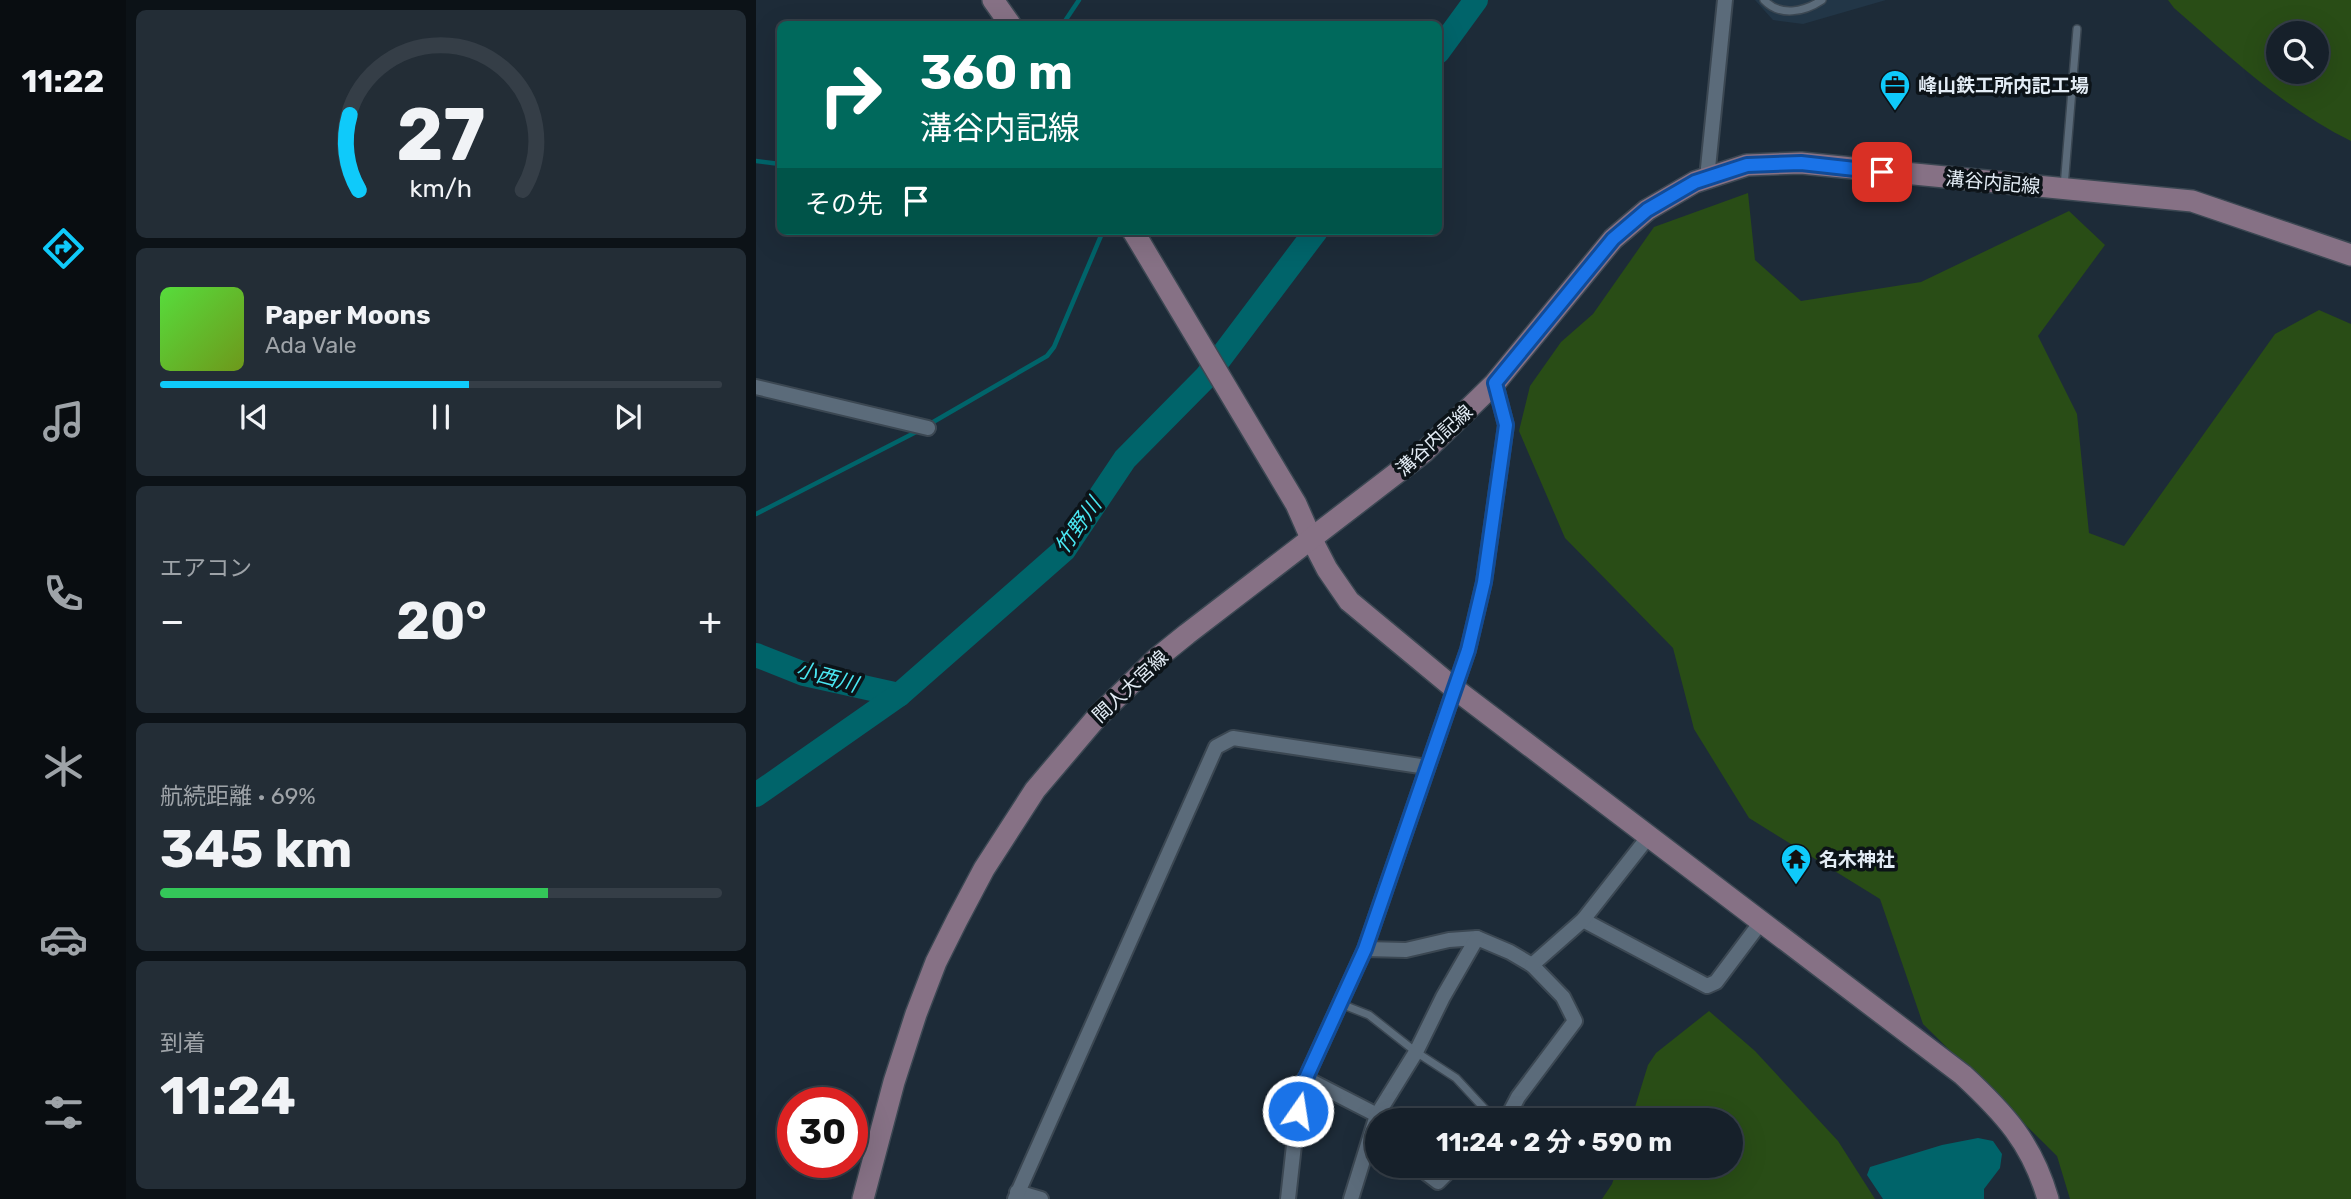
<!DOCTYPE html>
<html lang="ja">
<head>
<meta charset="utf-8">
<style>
	:root { --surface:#16202a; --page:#232d36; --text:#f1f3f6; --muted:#9ea3a8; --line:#353e47; --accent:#0fcafa }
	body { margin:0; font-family:Rubik,"Noto Sans JP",sans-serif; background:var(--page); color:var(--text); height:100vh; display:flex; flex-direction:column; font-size:26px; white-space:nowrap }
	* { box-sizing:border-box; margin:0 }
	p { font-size:23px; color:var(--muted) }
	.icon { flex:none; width:38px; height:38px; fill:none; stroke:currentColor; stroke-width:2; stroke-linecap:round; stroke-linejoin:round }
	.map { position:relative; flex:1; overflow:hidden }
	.drawer { display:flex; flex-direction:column; gap:10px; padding:10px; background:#0c1217; width:630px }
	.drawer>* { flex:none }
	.top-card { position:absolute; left:21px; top:21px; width:665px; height:214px; border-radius:10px; box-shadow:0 7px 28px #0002,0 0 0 2px var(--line); background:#00695c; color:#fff; overflow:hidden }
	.controls { position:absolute; left:1510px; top:21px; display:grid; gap:14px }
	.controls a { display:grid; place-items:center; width:63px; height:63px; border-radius:50%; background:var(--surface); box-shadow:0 7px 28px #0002,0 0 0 2px var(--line); font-size:35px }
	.speed { position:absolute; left:21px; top:1087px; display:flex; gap:14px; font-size:35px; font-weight:700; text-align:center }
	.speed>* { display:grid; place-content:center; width:91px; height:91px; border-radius:50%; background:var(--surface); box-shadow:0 7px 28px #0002,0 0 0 2px var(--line); line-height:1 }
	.speed .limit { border:10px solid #d22; background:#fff; color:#111 }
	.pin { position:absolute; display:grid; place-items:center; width:60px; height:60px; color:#fff; margin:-30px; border-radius:14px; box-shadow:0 4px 10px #0006 }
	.me { position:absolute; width:77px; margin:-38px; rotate:13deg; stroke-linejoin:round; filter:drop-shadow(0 0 5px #0008) }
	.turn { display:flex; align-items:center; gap:24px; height:147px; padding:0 28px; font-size:32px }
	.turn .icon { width:91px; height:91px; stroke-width:2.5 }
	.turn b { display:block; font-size:49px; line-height:60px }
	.then { display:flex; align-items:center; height:66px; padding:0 28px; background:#0003; gap:14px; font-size:26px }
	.big { font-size:52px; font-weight:700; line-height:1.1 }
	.drawer .card { flex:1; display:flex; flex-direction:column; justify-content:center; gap:10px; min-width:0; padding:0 24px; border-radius:10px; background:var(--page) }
	.drawer .dial { align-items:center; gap:0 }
	.dial svg { height:182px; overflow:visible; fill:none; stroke:var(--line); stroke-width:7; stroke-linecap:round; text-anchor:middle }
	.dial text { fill:var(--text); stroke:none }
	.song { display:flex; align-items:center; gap:21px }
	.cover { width:84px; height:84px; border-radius:10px; background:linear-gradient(135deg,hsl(110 70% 55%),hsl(80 70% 35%)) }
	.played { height:7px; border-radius:4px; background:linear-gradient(90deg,var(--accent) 55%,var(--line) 55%) }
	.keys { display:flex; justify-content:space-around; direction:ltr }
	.heat { display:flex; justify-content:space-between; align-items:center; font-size:38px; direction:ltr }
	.charge { height:10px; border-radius:5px; background:linear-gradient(90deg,#34c759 69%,var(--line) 0) }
	.trip { position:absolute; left:609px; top:1108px; width:378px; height:70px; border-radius:35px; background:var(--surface); box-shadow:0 7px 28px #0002,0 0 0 2px var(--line); font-weight:700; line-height:70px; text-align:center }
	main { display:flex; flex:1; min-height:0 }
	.menu { display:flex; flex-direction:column; width:126px; justify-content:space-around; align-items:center; background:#090d11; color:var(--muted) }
	.menu .icon { width:49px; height:49px }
	.menu .on { color:var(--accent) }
	.menu b { font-size:32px; color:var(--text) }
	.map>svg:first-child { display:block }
</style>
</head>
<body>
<main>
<nav class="menu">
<b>11:22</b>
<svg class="icon on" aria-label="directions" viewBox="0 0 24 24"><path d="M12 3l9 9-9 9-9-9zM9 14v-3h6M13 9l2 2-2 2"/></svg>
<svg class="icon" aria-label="music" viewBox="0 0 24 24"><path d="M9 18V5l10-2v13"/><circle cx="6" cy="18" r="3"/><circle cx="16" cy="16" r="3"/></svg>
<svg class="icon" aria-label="phone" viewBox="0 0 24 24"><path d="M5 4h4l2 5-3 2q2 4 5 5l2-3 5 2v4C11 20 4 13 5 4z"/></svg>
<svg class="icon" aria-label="climate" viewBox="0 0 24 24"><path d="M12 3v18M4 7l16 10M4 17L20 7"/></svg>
<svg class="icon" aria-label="car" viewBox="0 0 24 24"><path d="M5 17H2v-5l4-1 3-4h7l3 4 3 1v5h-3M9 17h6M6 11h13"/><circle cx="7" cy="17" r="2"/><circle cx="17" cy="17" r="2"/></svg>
<svg class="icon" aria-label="filters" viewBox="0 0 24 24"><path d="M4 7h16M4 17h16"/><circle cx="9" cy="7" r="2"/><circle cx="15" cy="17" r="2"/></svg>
</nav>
<section class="drawer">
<div class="card dial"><svg viewBox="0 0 100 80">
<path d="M14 69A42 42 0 1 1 86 69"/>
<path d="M14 69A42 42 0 0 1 10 36" stroke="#0fcafa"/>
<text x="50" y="56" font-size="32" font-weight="700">27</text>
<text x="50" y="72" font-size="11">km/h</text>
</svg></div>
<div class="card">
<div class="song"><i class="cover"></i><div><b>Paper Moons</b><p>Ada Vale</p></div></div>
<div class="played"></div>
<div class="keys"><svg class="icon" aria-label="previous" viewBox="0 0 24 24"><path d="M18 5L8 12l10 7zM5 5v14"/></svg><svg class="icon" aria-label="pause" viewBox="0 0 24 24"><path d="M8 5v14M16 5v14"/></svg><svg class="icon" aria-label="next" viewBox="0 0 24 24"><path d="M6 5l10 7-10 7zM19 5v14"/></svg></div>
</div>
<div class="card"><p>エアコン</p>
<div class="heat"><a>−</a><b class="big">20°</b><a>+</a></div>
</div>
<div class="card"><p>航続距離 · 69%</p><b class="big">345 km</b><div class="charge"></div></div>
<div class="card"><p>到着</p><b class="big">11:24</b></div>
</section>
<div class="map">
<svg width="1595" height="1199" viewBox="0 0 1595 1199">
	<rect width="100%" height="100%" fill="#1d2b38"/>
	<polygon fill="#223647" points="999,0 1130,0 1047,24 1017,20"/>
	<g fill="#294d16" fill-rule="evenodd">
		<path d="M 1412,0 L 1595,0 L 1595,141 C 1528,108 1474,57 1418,8 ZM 1561,33 L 1561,72 L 1522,72 L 1522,33 Z"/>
		<polygon points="992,193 999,260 1045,301 1165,282 1313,211 1349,245 1282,336 1321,414 1333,533 1368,546 1519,334 1563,310 1595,324 1595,1199 1314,1199 1301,1156 1167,1024 1124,899 993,818 938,729 917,648 809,538 763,431 774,386 805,342 837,314 898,227"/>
		<polygon points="953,1011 999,1051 1082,1141 1119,1199 846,1199 856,1184 862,1166 975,1166 975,1120 875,1120 892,1065 900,1053"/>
	</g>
	<polygon fill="#00646a" points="1222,1138 1237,1141 1246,1154 1244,1168 1228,1189 1228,1199 1127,1199 1111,1175 1114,1167 1186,1145"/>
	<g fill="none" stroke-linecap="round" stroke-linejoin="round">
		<g stroke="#00646a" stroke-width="4.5">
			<polyline points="307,24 323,0"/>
			<polyline points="0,161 24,164"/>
			<polyline points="172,425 291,356 298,347 347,231"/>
			<polyline points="0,514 164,430"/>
		</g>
		<g stroke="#00646a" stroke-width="24">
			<polyline points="682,52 720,0"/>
			<polyline points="0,655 48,674 143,695"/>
			<polyline points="0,795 143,695 308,550 369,459 450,377 560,231"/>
		</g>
		<g stroke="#3b4752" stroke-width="10">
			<g id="lane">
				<path d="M 1008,0 C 1024,17 1048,12 1066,0"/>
				<polyline points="1308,187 1321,29"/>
				<polyline points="585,1004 613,1015 660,1052 700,1078 739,1120"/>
			</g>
		</g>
		<g stroke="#3b4752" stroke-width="18">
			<g id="street">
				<polyline points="951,178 969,0"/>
				<polyline points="0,387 172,428"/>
				<polyline points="827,920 951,986 960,982 1005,922"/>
				<polyline points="609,949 650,950 693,940 721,938 754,952 776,965 807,997 819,1021 762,1097 750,1120"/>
				<polyline points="776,965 827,920 893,836"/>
				<polyline points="549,1078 621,1115"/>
				<polyline points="661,1166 682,1182 698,1166"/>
				<polyline points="261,1192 285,1199"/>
				<polyline points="259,1199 460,747 477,738 671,767"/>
				<polyline points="532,1199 544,1091 609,949 712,650 728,582 750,425 739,383"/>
				<polyline points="595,1199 621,1115 660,1052 687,997 721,938"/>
			</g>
		</g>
		<g stroke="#3b4752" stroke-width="24">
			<g id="secondary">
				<polyline points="237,0 254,24"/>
				<path d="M 377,231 L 540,504 L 555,538 L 571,569 L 593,601 L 699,689 L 1207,1075 C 1248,1113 1276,1143 1292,1199"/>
				<polyline points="107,1199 138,1082 160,1014 180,962 201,920 228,869 279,790 341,717 400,659 431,634 668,452 739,383 857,239 891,210 939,182 991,165 1045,163 1436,201 1595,255"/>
			</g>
		</g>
		<use href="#lane" stroke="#5b6b7a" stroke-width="7"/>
		<use href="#street" stroke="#5b6b7a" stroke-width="14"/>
		<use href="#secondary" stroke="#867185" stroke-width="21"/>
	</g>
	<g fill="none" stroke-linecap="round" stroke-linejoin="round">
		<g stroke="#114b97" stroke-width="18">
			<polyline id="route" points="542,1111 544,1091 609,949 712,650 728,582 750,425 739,383 857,239 891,210 939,182 991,165 1045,163 1126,172"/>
		</g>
		<use href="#route" stroke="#1a73e8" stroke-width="12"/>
	</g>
	<defs>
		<g id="office-pin" transform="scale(1.575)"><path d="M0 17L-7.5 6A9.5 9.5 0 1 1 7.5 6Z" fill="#0fcafa" stroke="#0c1318"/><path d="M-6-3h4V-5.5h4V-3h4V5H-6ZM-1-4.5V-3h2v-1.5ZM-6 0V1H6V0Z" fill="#111"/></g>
		<g id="temple-pin" transform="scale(1.575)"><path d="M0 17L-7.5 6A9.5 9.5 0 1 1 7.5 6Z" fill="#0fcafa" stroke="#0c1318"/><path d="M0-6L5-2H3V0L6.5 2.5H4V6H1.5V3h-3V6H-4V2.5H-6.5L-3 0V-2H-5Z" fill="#111"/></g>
	</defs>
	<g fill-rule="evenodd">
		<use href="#office-pin" x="1139" y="85"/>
		<use href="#temple-pin" x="1040" y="859"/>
	</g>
	<g text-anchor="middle" stroke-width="7" stroke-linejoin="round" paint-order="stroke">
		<g font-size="19" font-weight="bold" fill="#e3ecf5" stroke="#0c1318" text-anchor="start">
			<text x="1162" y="92">峰山鉄工所内記工場</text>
			<text x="1063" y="866">名木神社</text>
		</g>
		<g font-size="19" fill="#e3ecf5" stroke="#0c1318">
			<text transform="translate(1237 182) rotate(5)" y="7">溝谷内記線</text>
			<text transform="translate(678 440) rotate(-42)" y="7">溝谷内記線</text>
			<text transform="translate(374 686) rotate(-43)" y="7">間人大宮線</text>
		</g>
		<g font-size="21" font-style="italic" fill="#4ae7f2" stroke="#0c1318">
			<text transform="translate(322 526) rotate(-54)" y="7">竹野川</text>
			<text transform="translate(71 677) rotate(15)" y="7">小西川</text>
		</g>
	</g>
</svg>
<div class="controls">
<a><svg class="icon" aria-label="search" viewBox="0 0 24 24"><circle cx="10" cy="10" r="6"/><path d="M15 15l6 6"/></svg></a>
</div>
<div class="speed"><div class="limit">30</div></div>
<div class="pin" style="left:1126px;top:172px;background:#d93025"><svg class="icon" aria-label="arrive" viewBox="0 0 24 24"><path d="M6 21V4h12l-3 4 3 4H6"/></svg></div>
<svg class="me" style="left:542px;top:1111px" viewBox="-20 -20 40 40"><circle r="17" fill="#1a73e8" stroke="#fff" stroke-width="3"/><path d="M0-11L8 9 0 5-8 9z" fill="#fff"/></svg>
<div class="trip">11:24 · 2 分 · 590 m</div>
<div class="top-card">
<div class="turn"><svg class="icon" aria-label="right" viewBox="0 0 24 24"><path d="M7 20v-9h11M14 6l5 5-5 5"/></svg><div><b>360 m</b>溝谷内記線</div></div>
<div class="then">その先<svg class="icon" aria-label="arrive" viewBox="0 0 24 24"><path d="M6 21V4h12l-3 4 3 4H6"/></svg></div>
</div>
</div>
</main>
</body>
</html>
